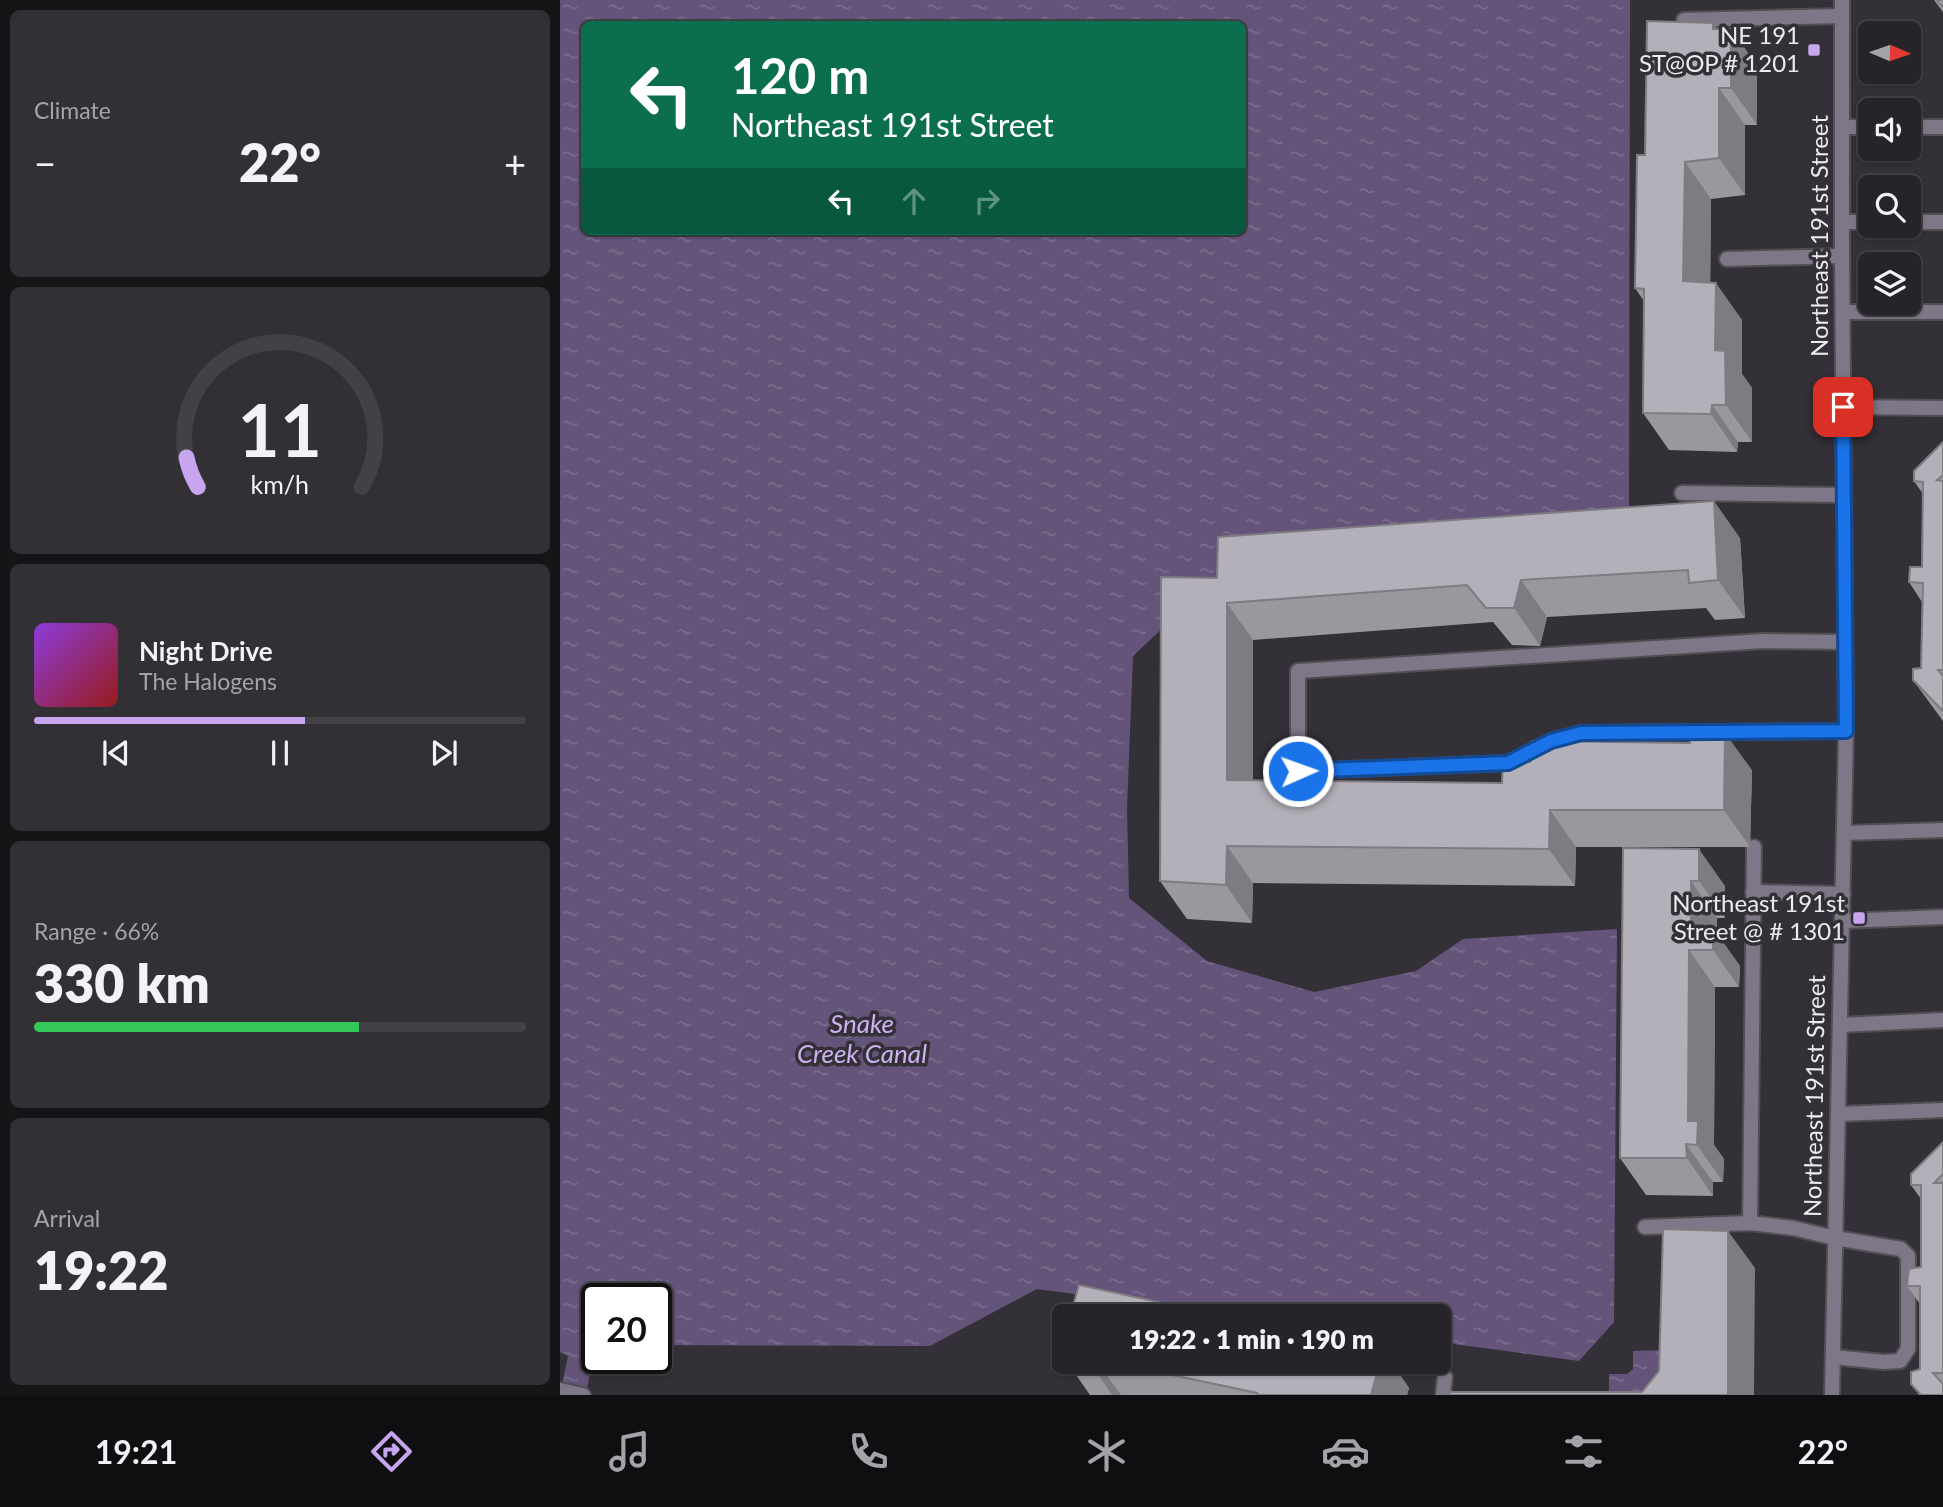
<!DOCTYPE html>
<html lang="en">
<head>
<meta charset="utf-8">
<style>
	:root { --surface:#262429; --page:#323035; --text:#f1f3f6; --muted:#a4a4a8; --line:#424146; --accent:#c7a6ef }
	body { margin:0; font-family:Lato,sans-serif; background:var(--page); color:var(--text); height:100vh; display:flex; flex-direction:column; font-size:26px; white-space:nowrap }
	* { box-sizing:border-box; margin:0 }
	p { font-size:23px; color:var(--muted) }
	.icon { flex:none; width:38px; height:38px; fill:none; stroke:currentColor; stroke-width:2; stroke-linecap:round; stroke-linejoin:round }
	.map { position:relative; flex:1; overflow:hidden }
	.sheet { display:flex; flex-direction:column; gap:10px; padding:10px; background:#151417; width:560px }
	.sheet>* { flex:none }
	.hud { position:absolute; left:21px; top:21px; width:665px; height:214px; border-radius:10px; box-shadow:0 2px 5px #0004,0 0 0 2px var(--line); background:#0b6e4f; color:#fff; overflow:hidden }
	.needle { width:46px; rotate:92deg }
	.buttons { position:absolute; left:1298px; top:21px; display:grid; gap:14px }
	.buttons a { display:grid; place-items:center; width:63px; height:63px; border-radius:10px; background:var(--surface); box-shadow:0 2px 5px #0004,0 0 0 2px var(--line); font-size:35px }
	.speed { position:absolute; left:21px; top:1283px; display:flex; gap:14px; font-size:35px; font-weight:700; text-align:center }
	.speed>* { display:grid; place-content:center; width:91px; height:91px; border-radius:50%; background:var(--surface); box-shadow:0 2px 5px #0004,0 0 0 2px var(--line); line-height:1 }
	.speed .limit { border:4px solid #111; border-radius:10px; background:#fff; color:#111 }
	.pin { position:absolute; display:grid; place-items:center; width:60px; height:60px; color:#fff; margin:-30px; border-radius:14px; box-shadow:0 4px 10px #0006 }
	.me { position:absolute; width:77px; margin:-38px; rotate:88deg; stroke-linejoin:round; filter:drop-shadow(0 0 5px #0008) }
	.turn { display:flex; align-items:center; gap:24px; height:147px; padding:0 35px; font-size:32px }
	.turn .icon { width:91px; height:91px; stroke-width:2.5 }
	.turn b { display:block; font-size:49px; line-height:60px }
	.lanes { display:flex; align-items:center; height:66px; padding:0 35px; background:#0003; justify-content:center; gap:35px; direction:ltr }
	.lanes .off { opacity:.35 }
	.big { font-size:52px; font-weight:800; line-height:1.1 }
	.sheet .card { flex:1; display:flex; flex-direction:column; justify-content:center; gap:10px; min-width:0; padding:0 24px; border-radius:10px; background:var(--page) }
	.sheet .dial { align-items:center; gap:0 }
	.dial svg { height:182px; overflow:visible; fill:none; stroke:var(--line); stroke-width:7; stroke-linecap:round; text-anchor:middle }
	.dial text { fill:var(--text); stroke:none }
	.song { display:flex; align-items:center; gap:21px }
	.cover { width:84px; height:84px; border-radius:10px; background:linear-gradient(135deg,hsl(270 70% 55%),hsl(0 70% 35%)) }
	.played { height:7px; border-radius:4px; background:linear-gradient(90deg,var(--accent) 55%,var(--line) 55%) }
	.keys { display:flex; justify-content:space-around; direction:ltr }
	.heat { display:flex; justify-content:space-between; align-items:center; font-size:38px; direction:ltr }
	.charge { height:10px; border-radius:5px; background:linear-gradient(90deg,#34c759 66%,var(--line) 0) }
	.trip { position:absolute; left:492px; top:1304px; width:399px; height:70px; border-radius:10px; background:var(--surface); box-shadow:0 2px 5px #0004,0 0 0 2px var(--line); font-weight:800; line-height:70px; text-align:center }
	.dock { display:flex; height:112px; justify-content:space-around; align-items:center; background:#0f0e10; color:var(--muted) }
	.dock .icon { width:49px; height:49px }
	.dock .current { color:var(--accent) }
	.dock b { font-size:32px; color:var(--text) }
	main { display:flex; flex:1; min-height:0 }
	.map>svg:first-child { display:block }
</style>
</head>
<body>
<main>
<section class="sheet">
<div class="card"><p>Climate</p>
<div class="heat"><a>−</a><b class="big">22°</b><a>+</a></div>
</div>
<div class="card dial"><svg viewBox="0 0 100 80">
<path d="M14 69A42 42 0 1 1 86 69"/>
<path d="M14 69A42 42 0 0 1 9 56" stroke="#c7a6ef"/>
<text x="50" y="56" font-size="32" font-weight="700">11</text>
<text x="50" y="72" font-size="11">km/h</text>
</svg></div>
<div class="card">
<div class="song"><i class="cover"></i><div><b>Night Drive</b><p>The Halogens</p></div></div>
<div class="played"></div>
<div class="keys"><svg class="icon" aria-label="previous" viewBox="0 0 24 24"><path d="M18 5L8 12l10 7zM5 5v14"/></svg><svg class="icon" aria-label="pause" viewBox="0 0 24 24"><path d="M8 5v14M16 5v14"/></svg><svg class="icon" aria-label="next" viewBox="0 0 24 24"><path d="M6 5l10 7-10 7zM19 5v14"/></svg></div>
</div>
<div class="card"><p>Range · 66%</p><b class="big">330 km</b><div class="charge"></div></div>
<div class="card"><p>Arrival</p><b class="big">19:22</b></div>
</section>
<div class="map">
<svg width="1383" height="1395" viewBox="0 0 1383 1395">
	<defs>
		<pattern id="water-ripples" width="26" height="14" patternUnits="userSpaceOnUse" patternTransform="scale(1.75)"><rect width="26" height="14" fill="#645479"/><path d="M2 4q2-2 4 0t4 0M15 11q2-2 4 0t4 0" fill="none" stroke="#7a6d8c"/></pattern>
	</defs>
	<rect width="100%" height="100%" fill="#333037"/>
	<g fill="url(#water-ripples)" fill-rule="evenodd">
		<path d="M 0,0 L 1070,0 L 1069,507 L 677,558 L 573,656 L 567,808 L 569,898 L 647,961 L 754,992 L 856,971 L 903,939 L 1057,929 L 1054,1322 L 1019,1361 L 879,1342 L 878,1316 L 679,1316 L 477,1289 L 370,1346 L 96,1345 L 96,1298 L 37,1298 L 37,1358 L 39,1358 L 37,1362 L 32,1361 L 26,1395 L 0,1395 L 8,1356 L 0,1352 ZM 24,24 L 682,24 L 682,231 L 24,231 Z"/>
		<polygon points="1104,1350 1103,1380 1088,1395 1049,1395 1049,1374 1067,1374 1073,1369 1073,1351"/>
	</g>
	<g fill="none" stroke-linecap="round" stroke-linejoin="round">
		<g stroke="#514e54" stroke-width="18">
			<g id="service">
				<polyline points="1124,20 1282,16"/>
				<polyline points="1282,127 1311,127"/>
				<polyline points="1349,127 1383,127"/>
				<polyline points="1282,222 1311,222"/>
				<polyline points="1349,222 1383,222"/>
				<polyline points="1167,259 1282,256"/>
				<polyline points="1283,312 1383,312"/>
				<polyline points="1283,407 1383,408"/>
				<polyline points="1122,493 1284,495"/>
				<polyline points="1285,642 1204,641 738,671 738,771 948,763 991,741 1021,733 1286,731"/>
				<polyline points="1284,833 1383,830"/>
				<polyline points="1193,892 1283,894"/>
				<polyline points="1282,921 1383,917"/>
				<polyline points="1280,1025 1383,1020"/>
				<polyline points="1279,1114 1383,1110"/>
				<polyline points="1190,1223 1194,847"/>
				<polyline points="1085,1227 1190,1223 1233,1228 1275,1238 1341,1249 1348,1256 1348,1349 1340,1361 1324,1362 1273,1357"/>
				<polyline points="883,1395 885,1377"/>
			</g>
		</g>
		<g stroke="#514e54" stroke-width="18">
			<g id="tertiary">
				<polyline points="0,1390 23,1395"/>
				<polyline points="1272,1395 1286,731 1282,256 1282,0"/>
			</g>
		</g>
		<use href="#service" stroke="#7e7788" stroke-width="14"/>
		<use href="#tertiary" stroke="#7e7788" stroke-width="14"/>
	</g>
	<g fill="#9b979f">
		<polygon points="1374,0 1383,0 1383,12"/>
		<polygon points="1171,29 1197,66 1197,125 1185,125 1185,195 1151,199 1150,283 1182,320 1182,374 1192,388 1192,442 1178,442 1177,452 1109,450 1083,413 1084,301 1075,288 1085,155"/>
		<polygon points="1383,442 1383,721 1353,680 1361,668 1362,602 1349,582 1362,567 1363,494 1354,481"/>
		<polygon points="1180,538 1185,618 1155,620 1146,608 987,617 980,646 952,645 933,622 693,640 693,781 942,783 1192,770 1190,847 1016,847 1015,886 693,883 692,923 627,919 600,881 657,578"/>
		<polygon points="1063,848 1165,886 1165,918 1157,918 1157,934 1180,966 1179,987 1155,987 1154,1145 1164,1159 1163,1182 1153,1182 1153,1196 1086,1195 1060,1158"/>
		<polygon points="1383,1142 1383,1395 1359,1395 1351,1384 1360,1369 1360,1304 1347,1286 1361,1267 1361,1199 1351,1185"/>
		<polygon points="507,1362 831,1362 849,1388 847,1395 530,1395"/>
	</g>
	<g fill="#7e7b82">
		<polygon points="1153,23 1171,49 1171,29 1197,66 1197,125 1171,88 1153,29"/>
		<polygon points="1159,88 1185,125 1185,195 1159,158"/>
		<polygon points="1125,162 1151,199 1150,318 1123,281"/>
		<polygon points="1156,283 1182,320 1182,374 1192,388 1192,442 1166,405 1155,350"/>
		<polygon points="1152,405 1178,442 1177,452 1151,414"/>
		<polygon points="1154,501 1180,538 1185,618 1158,580"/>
		<polygon points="961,580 987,617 980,646 954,608"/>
		<polygon points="667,603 693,640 693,818 667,780"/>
		<polygon points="1165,733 1192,770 1190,847 1164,810"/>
		<polygon points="990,810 1016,847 1015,886 989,849"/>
		<polygon points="667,846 693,883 692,923 666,885"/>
		<polygon points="1139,849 1165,886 1165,918 1139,881"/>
		<polygon points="1131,881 1157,918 1157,934 1180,966 1179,987 1153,950 1131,929"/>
		<polygon points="1129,950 1155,987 1154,1145 1164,1159 1163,1182 1137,1145 1128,1121"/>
		<polygon points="1126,1144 1153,1182 1153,1196 1127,1158"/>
		<polygon points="1168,1231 1195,1268 1194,1395 1168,1395"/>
		<polygon points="534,1362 537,1362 561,1395 552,1395 533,1367"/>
		<polygon points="820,1362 831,1362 849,1388 847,1395 811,1395"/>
	</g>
	<g fill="#b4b0b9" stroke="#7e7b82" stroke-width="2">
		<polygon points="1377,0 1383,0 1383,7"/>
		<polygon points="1087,21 1153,23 1153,29 1171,29 1171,88 1159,88 1159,158 1125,162 1123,281 1156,283 1155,350 1165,351 1166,405 1152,405 1151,414 1083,413 1084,289 1075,288 1077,155 1085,155"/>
		<polygon points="1383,442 1383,475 1377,480 1383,481 1383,670 1378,670 1383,676 1383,711 1353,680 1353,669 1361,668 1363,583 1349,582 1350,567 1362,567 1363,482 1354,481 1354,471"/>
		<polygon points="1154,501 1158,580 1129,583 1128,570 961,580 954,608 926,608 907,585 667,603 667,780 942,783 943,761 970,762 972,741 1130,743 1130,731 1165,733 1164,810 990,810 989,849 667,846 666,885 600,881 601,577 657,578 658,537"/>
		<polygon points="1063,848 1139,849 1139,881 1131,881 1131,929 1153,929 1153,950 1129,950 1128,1121 1138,1121 1137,1145 1126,1144 1127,1158 1060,1158"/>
		<polygon points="1383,1142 1383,1174 1374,1183 1383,1183 1383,1373 1373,1373 1383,1384 1383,1395 1361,1395 1351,1384 1351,1372 1360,1369 1360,1286 1347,1286 1349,1269 1361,1267 1361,1185 1351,1185 1351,1174"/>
		<polygon points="1103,1229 1168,1231 1168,1395 890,1395 890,1392 1082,1392 1099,1371"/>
		<polygon points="519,1285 664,1316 510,1316"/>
		<polygon points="507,1362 534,1362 533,1367"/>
		<polygon points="551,1362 820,1362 811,1395 698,1395 697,1393"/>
	</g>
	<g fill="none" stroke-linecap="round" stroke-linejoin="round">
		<g stroke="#114b97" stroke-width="18">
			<polyline id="route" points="738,771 948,763 991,741 1021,733 1286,731 1283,407"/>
		</g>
		<use href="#route" stroke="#1a73e8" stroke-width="12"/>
	</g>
	<g fill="#c7a6ef" stroke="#333037" stroke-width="2.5">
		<rect x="1247" y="43" width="14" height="14" rx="3.5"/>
		<rect x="1292" y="911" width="14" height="14" rx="3.5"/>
	</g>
	<g text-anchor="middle" stroke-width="7" stroke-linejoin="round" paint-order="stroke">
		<g font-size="24" fill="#edebef" stroke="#333037" text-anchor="end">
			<text x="1240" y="44">NE 191<tspan x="1240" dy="28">ST@OP # 1201</tspan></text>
			<text x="1285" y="912">Northeast 191st<tspan x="1285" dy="28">Street @ # 1301</tspan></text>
		</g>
		<g font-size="24" fill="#edebef" stroke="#333037">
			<text transform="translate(1260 236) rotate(-90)" y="8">Northeast 191st Street</text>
			<text transform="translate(1255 1096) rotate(-89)" y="8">Northeast 191st Street</text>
		</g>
		<g font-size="26" font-style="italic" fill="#cdb1f0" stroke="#333037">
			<text x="302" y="1033">Snake<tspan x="302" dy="30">Creek Canal</tspan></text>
		</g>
	</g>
</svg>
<div class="buttons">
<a><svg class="needle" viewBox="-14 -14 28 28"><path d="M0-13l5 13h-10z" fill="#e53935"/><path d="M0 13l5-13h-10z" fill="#a4a4a8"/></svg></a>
<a><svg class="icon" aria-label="sound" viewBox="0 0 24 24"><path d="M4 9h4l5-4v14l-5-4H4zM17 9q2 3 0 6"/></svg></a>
<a><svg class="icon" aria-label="search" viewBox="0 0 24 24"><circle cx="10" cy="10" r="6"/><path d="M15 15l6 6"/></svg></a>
<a><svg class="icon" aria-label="layers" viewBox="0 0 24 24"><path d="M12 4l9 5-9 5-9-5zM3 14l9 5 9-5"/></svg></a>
</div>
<div class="speed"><div class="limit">20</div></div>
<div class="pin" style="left:1283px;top:407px;background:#d93025"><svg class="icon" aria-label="arrive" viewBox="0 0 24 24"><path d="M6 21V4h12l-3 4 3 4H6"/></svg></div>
<svg class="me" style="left:738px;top:771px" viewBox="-20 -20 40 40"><circle r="17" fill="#1a73e8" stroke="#fff" stroke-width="3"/><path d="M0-11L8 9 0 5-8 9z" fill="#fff"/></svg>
<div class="trip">19:22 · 1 min · 190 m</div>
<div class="hud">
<div class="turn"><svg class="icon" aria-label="left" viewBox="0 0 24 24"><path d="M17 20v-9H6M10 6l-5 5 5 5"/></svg><div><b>120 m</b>Northeast 191st Street</div></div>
<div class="lanes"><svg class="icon" aria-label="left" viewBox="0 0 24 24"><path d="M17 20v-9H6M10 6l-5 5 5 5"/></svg><svg class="icon off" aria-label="ahead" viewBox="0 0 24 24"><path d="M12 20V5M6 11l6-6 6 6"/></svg><svg class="icon off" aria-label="right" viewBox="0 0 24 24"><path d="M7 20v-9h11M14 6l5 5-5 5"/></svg></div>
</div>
</div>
</main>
<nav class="dock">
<b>19:21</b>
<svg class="icon current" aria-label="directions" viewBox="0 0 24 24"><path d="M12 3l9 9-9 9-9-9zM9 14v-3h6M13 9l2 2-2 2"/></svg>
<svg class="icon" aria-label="music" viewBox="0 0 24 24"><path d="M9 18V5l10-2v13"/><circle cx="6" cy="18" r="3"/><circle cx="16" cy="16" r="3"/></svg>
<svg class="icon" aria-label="phone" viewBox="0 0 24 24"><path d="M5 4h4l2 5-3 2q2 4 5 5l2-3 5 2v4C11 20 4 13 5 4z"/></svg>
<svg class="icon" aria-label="climate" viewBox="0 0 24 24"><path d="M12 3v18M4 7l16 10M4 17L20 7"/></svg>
<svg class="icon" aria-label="car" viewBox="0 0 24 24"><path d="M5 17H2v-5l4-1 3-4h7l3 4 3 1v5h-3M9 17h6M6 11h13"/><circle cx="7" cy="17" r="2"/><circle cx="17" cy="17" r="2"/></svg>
<svg class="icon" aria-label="filters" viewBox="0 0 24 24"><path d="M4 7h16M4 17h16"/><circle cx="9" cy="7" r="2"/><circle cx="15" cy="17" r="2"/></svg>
<b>22°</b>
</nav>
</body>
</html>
